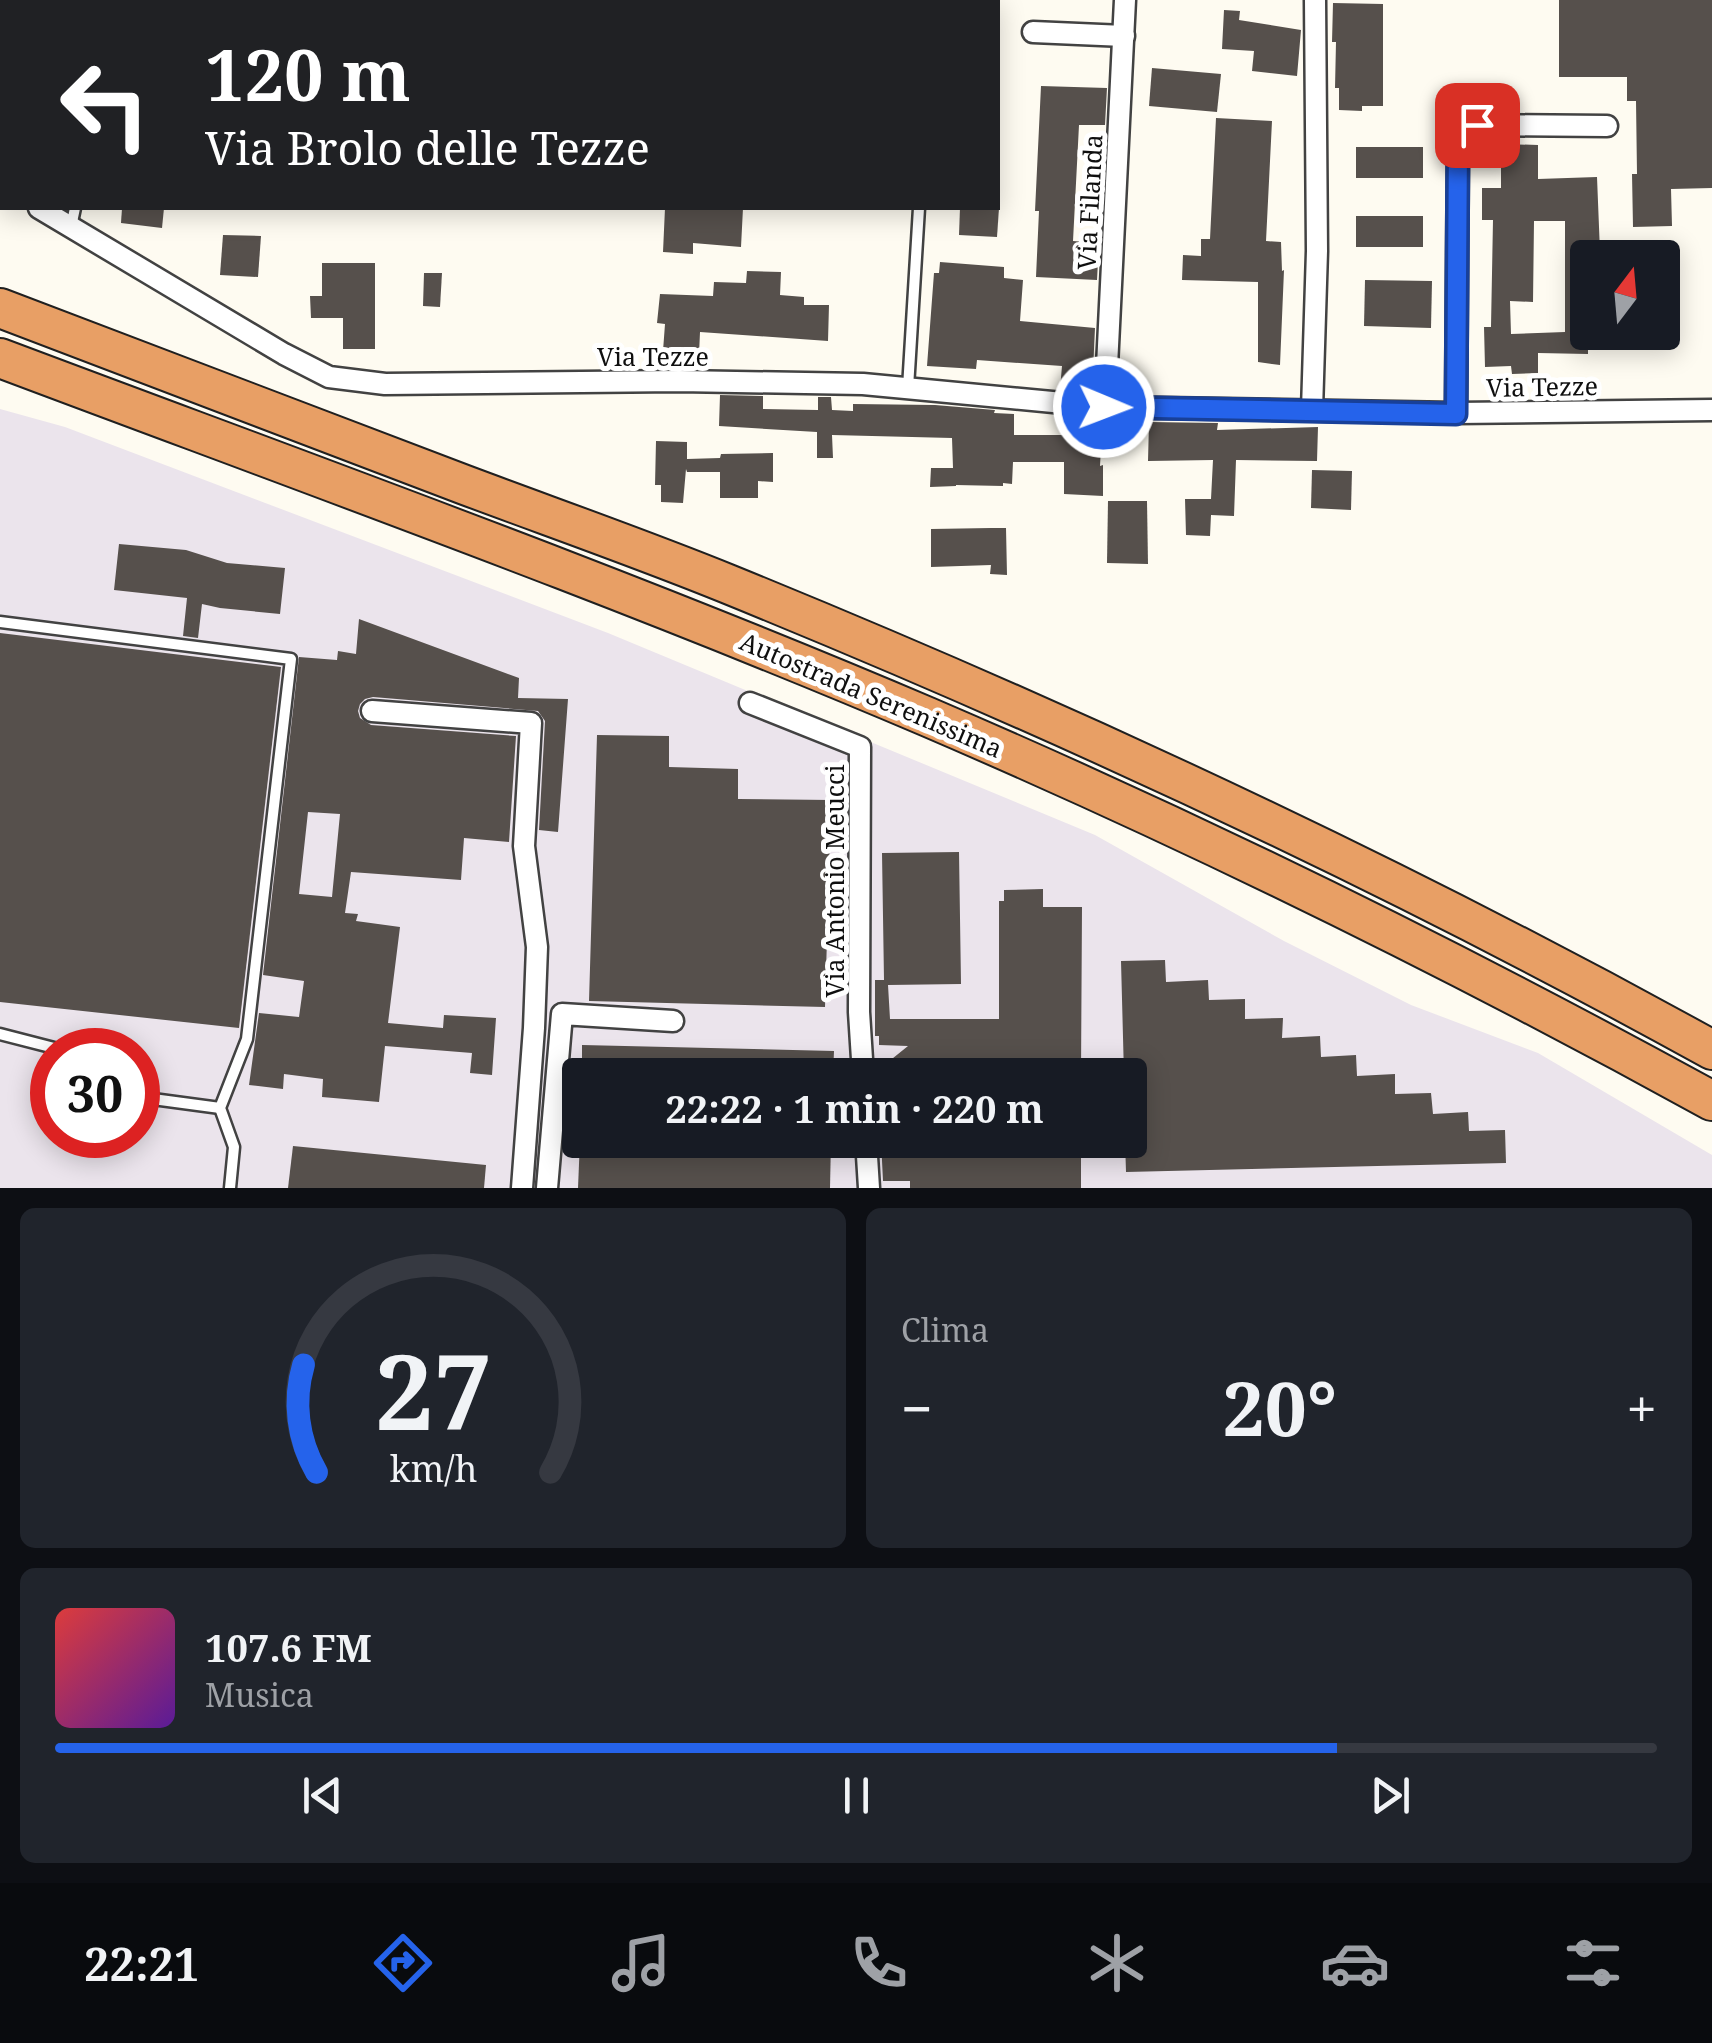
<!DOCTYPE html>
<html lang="it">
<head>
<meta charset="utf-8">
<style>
	:root { --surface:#171b24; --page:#20242c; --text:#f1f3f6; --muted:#9ea1a6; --line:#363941; --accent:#2563eb }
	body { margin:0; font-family:"Noto Serif",serif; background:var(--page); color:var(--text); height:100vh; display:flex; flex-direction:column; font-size:38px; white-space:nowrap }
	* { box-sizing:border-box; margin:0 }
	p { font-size:32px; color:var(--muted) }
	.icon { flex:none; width:55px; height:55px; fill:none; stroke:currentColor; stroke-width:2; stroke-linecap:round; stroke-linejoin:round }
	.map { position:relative; height:1188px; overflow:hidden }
	.drawer { display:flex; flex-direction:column; gap:20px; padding:20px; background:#0d0f14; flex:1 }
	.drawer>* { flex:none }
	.guide { position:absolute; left:0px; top:0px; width:1000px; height:210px; box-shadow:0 5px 25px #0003; background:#202124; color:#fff; overflow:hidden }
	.needle { width:65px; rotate:16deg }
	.tools { position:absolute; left:1570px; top:240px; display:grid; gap:20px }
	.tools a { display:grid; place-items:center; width:110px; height:110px; border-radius:10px; background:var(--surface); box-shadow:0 5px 25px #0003; font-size:50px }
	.speed { position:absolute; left:30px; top:1028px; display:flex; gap:20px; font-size:50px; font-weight:700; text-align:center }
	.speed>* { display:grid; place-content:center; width:130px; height:130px; border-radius:50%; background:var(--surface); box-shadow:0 5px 25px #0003; line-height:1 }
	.speed .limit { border:15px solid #d22; background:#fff; color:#111 }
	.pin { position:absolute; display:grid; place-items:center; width:85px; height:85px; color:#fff; margin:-42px; border-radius:20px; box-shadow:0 5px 15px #0006 }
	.me { position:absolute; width:110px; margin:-55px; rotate:91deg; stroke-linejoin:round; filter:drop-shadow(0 0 8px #0008) }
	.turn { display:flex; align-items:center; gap:35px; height:210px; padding:0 40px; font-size:45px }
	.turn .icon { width:130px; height:130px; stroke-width:2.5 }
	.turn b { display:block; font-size:70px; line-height:85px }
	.big { font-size:75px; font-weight:700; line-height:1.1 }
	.drawer .widget { flex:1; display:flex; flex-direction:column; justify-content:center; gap:15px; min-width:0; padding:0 35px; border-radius:15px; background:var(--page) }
	.drawer .dial { align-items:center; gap:0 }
	.dial svg { height:260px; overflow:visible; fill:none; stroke:var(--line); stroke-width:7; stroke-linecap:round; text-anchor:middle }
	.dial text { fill:var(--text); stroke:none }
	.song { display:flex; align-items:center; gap:30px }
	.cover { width:120px; height:120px; border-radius:15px; background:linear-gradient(135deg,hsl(0 70% 55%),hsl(270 70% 35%)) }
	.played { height:10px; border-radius:5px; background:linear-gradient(90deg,var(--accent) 80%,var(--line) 80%) }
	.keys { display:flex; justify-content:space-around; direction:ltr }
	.heat { display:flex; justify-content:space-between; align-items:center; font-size:55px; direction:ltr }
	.drawer .tiles { flex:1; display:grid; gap:20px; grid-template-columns:1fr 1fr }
	.widget:last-child { grid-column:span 2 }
	.trip { position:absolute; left:562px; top:1058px; width:585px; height:100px; border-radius:10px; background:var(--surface); box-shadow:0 5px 25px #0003; font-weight:700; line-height:100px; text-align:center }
	.tabs { display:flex; height:160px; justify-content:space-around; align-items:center; background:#090b0e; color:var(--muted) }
	.tabs .icon { width:70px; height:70px }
	.tabs .current { color:var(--accent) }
	.tabs b { font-size:45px; color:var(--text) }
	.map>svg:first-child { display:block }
</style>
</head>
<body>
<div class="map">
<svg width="1712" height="1188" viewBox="0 0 1712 1188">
	<rect width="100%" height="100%" fill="#fefbf1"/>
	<path fill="#ebe4ec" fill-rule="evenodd" d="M 0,409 L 65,427 L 608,633 L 1095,835 L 1284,941 L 1411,1005 L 1538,1053 L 1712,1155 L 1712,1188 L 0,1188 ZM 52,1050 L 138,1050 L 138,1135 L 52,1135 ZM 580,1075 L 1130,1075 L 1130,1140 L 580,1140 Z"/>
	<g fill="#56504c" fill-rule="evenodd">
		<polygon points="1559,0 1712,0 1712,188 1671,189 1672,226 1633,227 1632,174 1637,174 1636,101 1627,101 1627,77 1559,77"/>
		<polygon points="1333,3 1383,4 1383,106 1362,106 1362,111 1339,110 1339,88 1335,88 1336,42 1332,42"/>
		<polygon points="1224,10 1240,11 1239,20 1301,30 1297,76 1252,71 1254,51 1222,49"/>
		<polygon points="1152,68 1221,74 1217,112 1149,106"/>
		<polygon points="1041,86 1107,88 1105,125 1079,125 1073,241 1099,243 1097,280 1036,277 1039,211 1035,211"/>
		<polygon points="1216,118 1272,121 1266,241 1281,242 1282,271 1284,270 1280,365 1258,362 1258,282 1182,280 1183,255 1201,256 1201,239 1210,239"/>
		<path d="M 1501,144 L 1538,145 L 1538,179 L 1597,177 L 1600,252 L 1588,252 L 1588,332 L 1668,332 L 1668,348 L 1618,350 L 1588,349 L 1588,354 L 1538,353 L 1538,373 L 1512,374 L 1511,366 L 1485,367 L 1484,327 L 1491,327 L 1493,220 L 1482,220 L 1482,188 L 1501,188 ZM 1534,221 L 1565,221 L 1565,332 L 1511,334 L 1510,301 L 1533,302 Z"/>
		<rect x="1356" y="147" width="67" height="31"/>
		<polygon points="122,208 164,208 162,228 121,223"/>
		<polygon points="665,208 743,208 741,247 693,243 693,254 663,252"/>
		<polygon points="960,208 999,208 997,237 959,235"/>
		<rect x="1356" y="216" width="67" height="31"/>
		<polygon points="223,235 261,236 258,277 220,275"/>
		<polygon points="940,262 1004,267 1004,278 1023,280 1020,321 1095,328 1092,392 1060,389 1062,366 977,360 976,369 927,366 934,273 939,273"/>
		<polygon points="322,263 375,263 375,349 343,349 343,318 311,318 310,296 322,296"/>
		<polygon points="747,271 781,272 780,295 804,297 804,305 829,305 828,341 700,332 699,355 663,351 665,324 657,323 660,294 713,296 714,282 746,283"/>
		<polygon points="424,273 442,273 440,307 423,306"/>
		<polygon points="1365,280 1432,281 1431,328 1364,326"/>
		<polygon points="720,395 763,396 763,409 818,410 818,397 831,397 832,410 853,411 853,404 935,405 995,410 994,413 1014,414 1014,435 1064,435 1064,430 1102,430 1100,466 1103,465 1103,496 1064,494 1064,462 1013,462 1012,484 1003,483 1003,486 956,485 956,486 930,487 931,468 953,468 952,438 832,435 833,458 817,458 817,432 719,426"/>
		<polygon points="1149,422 1218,423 1217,430 1318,427 1317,461 1236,460 1234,516 1211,515 1210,536 1186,535 1185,499 1211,499 1213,460 1148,461"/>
		<polygon points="656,441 687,442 687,459 720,458 721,454 773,453 773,482 758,481 758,498 720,498 720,472 687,472 686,469 683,503 661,502 661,485 655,485"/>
		<polygon points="1312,470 1352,471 1351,510 1311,508"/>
		<polygon points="1108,501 1147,501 1148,564 1107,563"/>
		<polygon points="991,528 1006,528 1007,575 990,574 991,565 931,567 931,529"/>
		<polygon points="119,544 186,550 227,563 285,568 280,614 220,608 202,604 198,638 183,636 187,598 114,590"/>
		<path d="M 359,619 L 519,678 L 518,698 L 568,699 L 558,832 L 539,830 L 545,721 L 538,711 L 373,697 L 365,699 L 360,704 L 358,711 L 360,718 L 371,725 L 516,736 L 509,842 L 464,838 L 461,880 L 351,872 L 345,913 L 358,914 L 356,921 L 400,927 L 388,1023 L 443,1028 L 444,1015 L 496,1018 L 492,1075 L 470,1073 L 472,1053 L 385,1046 L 379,1102 L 322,1097 L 323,1079 L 284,1074 L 283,1089 L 249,1085 L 259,1013 L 299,1017 L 304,981 L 263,975 L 299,657 L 337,660 L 338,651 L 356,654 ZM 308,812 L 340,814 L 332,897 L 299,894 Z"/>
		<polygon points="0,633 281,667 239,1028 0,1002"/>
		<polygon points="597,735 669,736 669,767 738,769 738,799 831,800 825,1007 589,1001"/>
		<polygon points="959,852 961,984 888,985 890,1019 999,1019 999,901 1004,901 1004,890 1043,889 1043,907 1082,907 1081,1075 877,1075 877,1071 908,1046 879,1045 879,1036 875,1036 875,980 884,980 882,853"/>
		<polygon points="1165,960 1166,982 1208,980 1209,1000 1245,999 1245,1019 1283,1018 1282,1038 1320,1036 1321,1057 1356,1055 1357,1076 1395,1074 1395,1094 1431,1093 1433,1114 1468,1112 1469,1131 1505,1130 1506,1163 1126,1172 1125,1140 1130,1140 1130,1075 1124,1075 1121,961"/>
		<polygon points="582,1045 834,1051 833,1075 582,1075"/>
		<polygon points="580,1140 831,1140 830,1188 578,1188"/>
		<polygon points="881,1140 1081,1140 1081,1188 910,1188 910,1181 883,1181"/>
		<polygon points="293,1146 486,1165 484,1188 288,1188"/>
	</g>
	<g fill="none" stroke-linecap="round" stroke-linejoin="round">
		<g stroke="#424242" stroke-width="15">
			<g id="service">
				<polyline points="120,2 120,0"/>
				<polyline points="0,115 2,116"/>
				<polyline points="71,227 75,208"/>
				<polyline points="908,388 919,208"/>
				<polyline points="0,622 291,659 247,1039 220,1108 234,1147 230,1188"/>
				<polyline points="0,1034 62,1050"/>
				<polyline points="138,1097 220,1108"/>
			</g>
		</g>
		<g stroke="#424242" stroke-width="25">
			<g id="minor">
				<polyline points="1033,32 1124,36"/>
				<polyline points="0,182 2,184"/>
				<polyline points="39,208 284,354 329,377 385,384 679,381 863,384 1105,407 1456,413 1712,410"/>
				<polyline points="1105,407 1125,0"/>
				<polyline points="1312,410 1317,251 1315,0"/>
				<polyline points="1456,413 1458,144 1465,130 1477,125 1607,126"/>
				<polyline points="750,703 860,747 859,1012 863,1075"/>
				<polyline points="372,711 531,723 524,846 537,947 534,1028 522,1188"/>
				<polyline points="866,1140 869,1188"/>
				<polyline points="547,1188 562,1014 673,1021"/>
			</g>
		</g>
		<g stroke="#202020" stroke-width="42">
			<g id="motorway">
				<path d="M 0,308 C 155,367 310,426 465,485 C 553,518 642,549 728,584 C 1065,721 1394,874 1712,1050"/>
				<path d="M 0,358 C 311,475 623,587 928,717 C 1196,832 1457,961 1712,1101"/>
			</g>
		</g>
		<use href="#service" stroke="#fff" stroke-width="10"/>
		<use href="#minor" stroke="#fff" stroke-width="20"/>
		<use href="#motorway" stroke="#e89f65" stroke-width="38"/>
	</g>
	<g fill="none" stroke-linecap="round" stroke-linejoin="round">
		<g stroke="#184099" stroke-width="25">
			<polyline id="route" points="1104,407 1456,414 1458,144 1465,130 1477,125"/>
		</g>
		<use href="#route" stroke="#2563eb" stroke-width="18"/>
	</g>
	<g text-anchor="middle" stroke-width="10" stroke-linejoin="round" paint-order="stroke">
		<g font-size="25" fill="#0f0f0f" stroke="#fff">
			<text transform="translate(1090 202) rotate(-87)" y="9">Via Filanda</text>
			<text x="653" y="366">Via Tezze</text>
			<text transform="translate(1542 387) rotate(-1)" y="9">Via Tezze</text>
			<text transform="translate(871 695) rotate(23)" y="9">Autostrada Serenissima</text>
			<text transform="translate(835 881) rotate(-90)" y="9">Via Antonio Meucci</text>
		</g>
	</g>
</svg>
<div class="tools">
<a><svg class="needle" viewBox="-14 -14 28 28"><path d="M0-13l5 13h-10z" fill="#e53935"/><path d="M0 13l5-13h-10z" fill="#9ea1a6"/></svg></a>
</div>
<div class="speed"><div class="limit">30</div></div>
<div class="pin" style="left:1477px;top:125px;background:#d93025"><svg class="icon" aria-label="arrive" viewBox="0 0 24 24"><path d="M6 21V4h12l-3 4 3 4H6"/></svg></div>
<svg class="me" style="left:1104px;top:407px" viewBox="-20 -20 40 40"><circle r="17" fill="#2563eb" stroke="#fff" stroke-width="3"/><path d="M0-11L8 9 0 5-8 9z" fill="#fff"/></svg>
<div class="trip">22:22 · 1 min · 220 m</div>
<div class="guide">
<div class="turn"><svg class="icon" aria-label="left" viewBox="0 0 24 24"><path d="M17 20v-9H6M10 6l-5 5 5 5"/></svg><div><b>120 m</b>Via Brolo delle Tezze</div></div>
</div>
</div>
<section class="drawer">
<div class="tiles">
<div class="widget dial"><svg viewBox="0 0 100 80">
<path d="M14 69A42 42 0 1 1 86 69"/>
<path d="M14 69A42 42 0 0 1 10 36" stroke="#2563eb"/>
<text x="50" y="56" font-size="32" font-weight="700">27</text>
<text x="50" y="72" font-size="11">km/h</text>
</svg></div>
<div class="widget"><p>Clima</p>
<div class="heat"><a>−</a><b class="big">20°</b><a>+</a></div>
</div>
<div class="widget">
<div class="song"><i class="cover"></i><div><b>107.6 FM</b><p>Musica</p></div></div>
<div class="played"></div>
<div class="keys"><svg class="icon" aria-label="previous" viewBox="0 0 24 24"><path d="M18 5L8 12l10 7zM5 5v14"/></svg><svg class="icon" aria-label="pause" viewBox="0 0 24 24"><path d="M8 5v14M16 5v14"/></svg><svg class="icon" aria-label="next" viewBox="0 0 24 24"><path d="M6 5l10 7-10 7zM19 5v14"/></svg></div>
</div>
</div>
</section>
<nav class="tabs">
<b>22:21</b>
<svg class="icon current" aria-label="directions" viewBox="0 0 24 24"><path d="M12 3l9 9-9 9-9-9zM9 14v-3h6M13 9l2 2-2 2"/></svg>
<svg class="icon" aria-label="music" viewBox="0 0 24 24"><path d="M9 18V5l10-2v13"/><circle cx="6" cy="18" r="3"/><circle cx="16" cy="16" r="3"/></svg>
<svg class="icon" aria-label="phone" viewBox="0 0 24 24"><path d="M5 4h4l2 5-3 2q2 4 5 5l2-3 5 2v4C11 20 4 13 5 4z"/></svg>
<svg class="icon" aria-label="climate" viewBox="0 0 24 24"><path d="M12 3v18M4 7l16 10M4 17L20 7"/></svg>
<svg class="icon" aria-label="car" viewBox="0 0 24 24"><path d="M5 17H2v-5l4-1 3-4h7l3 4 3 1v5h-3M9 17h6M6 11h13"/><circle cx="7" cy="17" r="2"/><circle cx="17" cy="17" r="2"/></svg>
<svg class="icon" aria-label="filters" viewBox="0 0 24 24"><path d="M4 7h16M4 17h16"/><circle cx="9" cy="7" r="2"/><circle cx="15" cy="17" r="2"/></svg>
</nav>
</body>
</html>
